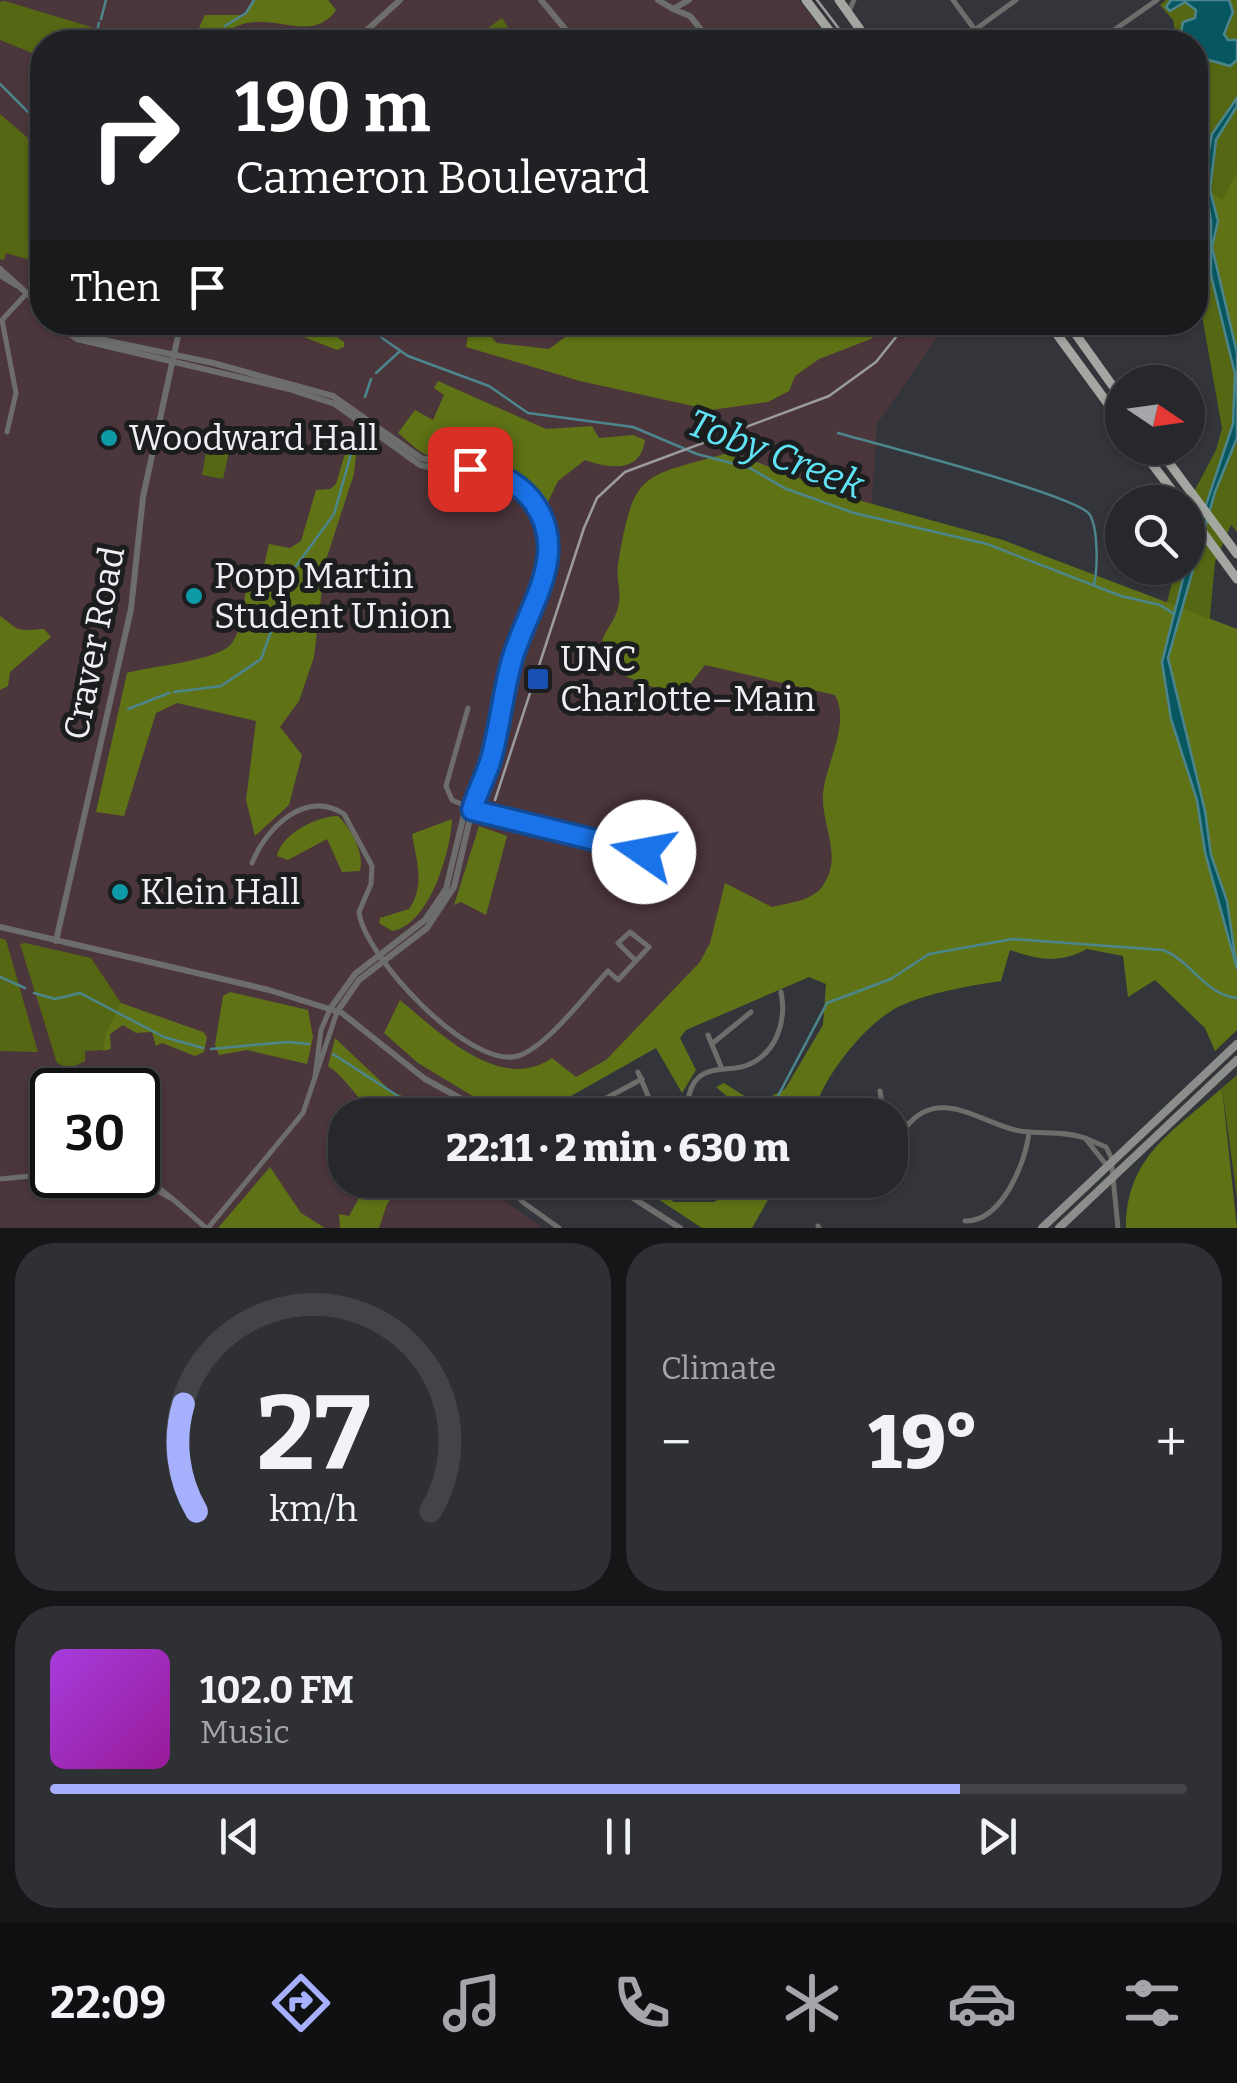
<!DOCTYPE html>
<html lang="en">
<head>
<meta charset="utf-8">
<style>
	:root { --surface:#26282c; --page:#2e3034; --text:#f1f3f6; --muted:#a4a6a9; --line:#424448; --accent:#a7b0fc }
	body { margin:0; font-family:Bitter,serif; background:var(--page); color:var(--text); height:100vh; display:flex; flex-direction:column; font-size:38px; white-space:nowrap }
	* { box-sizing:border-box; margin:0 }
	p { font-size:32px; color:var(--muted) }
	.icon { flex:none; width:55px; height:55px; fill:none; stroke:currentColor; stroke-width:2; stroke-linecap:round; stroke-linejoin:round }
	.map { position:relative; height:1228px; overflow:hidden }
	.sheet { display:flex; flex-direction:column; gap:15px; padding:15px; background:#151618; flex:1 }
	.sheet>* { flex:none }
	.top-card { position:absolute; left:30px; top:30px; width:1178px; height:305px; border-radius:40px; box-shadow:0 2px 8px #0004,0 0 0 2px var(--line); background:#202124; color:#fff; overflow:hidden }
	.needle { width:65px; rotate:103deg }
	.controls { position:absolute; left:1105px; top:365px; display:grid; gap:20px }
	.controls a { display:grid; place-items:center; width:100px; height:100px; border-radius:50%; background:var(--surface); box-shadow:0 2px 8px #0004,0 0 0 2px var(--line); font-size:50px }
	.speed { position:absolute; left:30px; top:1068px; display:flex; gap:20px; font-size:50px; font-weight:700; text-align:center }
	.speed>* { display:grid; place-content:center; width:130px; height:130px; border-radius:50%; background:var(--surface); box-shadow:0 2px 8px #0004,0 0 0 2px var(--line); line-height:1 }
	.speed .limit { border:5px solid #111; border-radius:15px; background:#fff; color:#111 }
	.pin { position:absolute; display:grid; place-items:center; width:85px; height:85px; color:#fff; margin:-42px; border-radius:20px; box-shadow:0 5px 15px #0006 }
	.me { position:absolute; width:110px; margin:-55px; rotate:282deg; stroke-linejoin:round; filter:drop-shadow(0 0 8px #0008) }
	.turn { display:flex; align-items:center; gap:35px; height:210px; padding:0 40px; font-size:45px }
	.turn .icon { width:130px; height:130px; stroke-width:2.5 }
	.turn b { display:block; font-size:70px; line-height:85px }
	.then { display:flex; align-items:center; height:95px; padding:0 40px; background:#0003; gap:20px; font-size:38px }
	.big { font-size:75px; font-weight:800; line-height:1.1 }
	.sheet .tile { flex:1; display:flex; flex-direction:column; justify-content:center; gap:15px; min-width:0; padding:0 35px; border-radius:40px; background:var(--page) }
	.sheet .dial { align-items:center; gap:0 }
	.dial svg { height:260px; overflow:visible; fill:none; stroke:var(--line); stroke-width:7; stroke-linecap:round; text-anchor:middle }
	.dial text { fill:var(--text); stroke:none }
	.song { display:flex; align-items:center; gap:30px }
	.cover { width:120px; height:120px; border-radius:15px; background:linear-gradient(135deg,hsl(280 70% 55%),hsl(300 70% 35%)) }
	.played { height:10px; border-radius:5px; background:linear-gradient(90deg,var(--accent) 80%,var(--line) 80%) }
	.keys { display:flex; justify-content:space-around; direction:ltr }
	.heat { display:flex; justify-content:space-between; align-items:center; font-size:55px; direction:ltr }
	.sheet .tiles { flex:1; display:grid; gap:15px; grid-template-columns:1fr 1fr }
	.tile:last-child { grid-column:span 2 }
	.trip { position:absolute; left:328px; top:1098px; width:580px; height:100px; border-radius:40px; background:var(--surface); box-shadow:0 2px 8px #0004,0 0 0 2px var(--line); font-weight:800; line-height:100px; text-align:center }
	.tab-bar { display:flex; height:160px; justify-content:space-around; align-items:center; background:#0f1012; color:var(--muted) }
	.tab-bar .icon { width:70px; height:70px }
	.tab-bar .selected { color:var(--accent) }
	.tab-bar b { font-size:45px; color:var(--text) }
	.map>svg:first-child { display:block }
</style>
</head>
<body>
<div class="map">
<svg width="1237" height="1228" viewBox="0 0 1237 1228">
	<rect width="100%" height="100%" fill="#33353a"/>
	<path fill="#4b363c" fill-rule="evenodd" d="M 0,0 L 799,0 L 831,42 L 42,42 L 42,322 L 947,323 L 877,424 L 854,770 L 809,977 L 686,1030 L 531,1115 L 345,1115 L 345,1180 L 477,1180 L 542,1228 L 311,1228 L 270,1168 L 218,1228 L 0,1228 ZM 52,1090 L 138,1090 L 138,1175 L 52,1175 Z"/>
	<g fill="#556713">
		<polygon points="1166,0 1237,0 1237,532 1231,525 1215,562 1205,671 1159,632 1176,568 1188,568 1188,503 1216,450 1222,428 1196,282 1195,42 1177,42 1173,20 1160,5"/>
		<polygon points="5,1 91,27 86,42 42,42 42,57 0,40 0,2"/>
		<polygon points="502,18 512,34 543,42 469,42"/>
		<polygon points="0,114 42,150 42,227 34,261 6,253 4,260 0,259"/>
		<polygon points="207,447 229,452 223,479 202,475"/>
		<polygon points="0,938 6,940 38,1052 0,1051"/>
		<polygon points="25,943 91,958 121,1003 104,1050 85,1051 85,1061 69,1069 57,1063 20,944"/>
		<polygon points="1237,1075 1237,1198 1222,1088"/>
	</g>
	<g fill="#5f7316">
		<path d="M 252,0 L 328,0 L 336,10 C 315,42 278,16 247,23 C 235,26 222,33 209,37 L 197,32 L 205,15 L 245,15 Z"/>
		<polygon points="1237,173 1237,380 1215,285 1210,191 1222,200"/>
		<polygon points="761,322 773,328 788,322 890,323 871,339 819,359 795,376 789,391 768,402 711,410 580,381 466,347 470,323 482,327 497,343 549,349 584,323"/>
		<polygon points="287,323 318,323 344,342 344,347 337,350 296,334"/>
		<path d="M 438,381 L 546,429 L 592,426 L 599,438 L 633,435 L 645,440 C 641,473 609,469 585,460 L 558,481 L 546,506 C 517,458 474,473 429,456 C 417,451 408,441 398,433 L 415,410 L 433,420 L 444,395 L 434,388 Z"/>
		<path d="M 352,430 L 358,436 L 354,474 L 325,563 L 314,657 L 299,701 L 280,727 L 302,755 L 289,805 L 255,836 L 246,800 L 256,721 L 177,703 L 156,713 L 124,816 L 96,812 L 127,673 C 151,666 219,661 232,643 C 242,629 243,607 246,590 L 258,592 L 269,544 L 290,548 L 301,541 L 316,490 L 330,489 L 336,484 Z"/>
		<path d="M 731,452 L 847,497 L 1003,540 L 1237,629 L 1237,1030 L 1215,1051 L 1205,1028 L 1155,980 L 1128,997 L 1123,956 L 1087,949 C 1058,964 1040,960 1010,950 L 1001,981 C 968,986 931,992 900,1006 C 866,1022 821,1079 813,1115 L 749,1115 L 716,1087 L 724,1083 L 757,1104 L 785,1089 L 823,1025 L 826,984 L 809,977 L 686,1030 L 680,1038 L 696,1070 L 682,1093 L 656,1048 L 555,1105 L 556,1115 L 504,1115 L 418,1063 L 384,1033 L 400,1000 C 439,1032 500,1094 552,1058 L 576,1077 L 606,1060 L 700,962 L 710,943 L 725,883 L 772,907 C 788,903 811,901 822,887 C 846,854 817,821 824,787 C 828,761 850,721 835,695 L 705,665 L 684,692 L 670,694 L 605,668 C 593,631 614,632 619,603 C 621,590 616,578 618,564 C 634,468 642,478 731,452 Z"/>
		<path d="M 0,616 C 21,631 14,631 44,629 L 51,637 L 10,672 L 8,686 L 0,690 Z"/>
		<path d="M 338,816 C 351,828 365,854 360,871 L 342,872 L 327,839 L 288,860 L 277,856 C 281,834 317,816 338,816 Z"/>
		<path d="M 452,819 C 451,851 429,926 392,931 L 379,923 L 380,918 L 409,909 C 426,885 416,860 412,834 Z"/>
		<polygon points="479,826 507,836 486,915 461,902 454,905"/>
		<polygon points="230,992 308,1010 313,1037 307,1064 247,1050 219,1055 215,1045 223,996"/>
		<polygon points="121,1003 203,1032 207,1037 204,1052 195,1056 162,1043 156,1046 152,1032 136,1033 123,1025 110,1034 111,1049 103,1051 106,1034"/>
		<path d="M 335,1038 L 392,1092 L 421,1103 L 439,1100 L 470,1115 C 438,1115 385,1126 361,1100 C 349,1087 343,1076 328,1066 Z"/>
		<path d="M 1222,1088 L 1237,1228 L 1126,1228 C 1126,1156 1173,1132 1222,1088 Z"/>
		<polygon points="270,1167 301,1213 325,1228 218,1228"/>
		<polygon points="369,1180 404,1180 387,1204 379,1228 340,1228 339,1214 349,1216"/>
		<polygon points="629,1180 643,1180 674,1202 714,1202 746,1180 779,1180 752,1228 702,1228"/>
	</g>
	<g fill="#075761" stroke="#4c858c" stroke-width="2.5">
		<polygon points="1171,0 1229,0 1233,12 1224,34 1228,40 1237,40 1237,60 1230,66 1195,56 1195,42 1187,42 1181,33 1183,22 1195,18 1196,10 1185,2 1170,11 1166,7"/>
		<polygon points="1237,98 1237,106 1216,140 1210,190 1218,221 1212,247 1237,353 1237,438 1215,492 1168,658 1205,811 1211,855 1227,901 1237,969 1205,852 1197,800 1171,719 1162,662 1188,559 1233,424 1235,374 1211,275 1211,221 1204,178 1212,134"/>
	</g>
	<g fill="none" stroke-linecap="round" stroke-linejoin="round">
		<g stroke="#4c858c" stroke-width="2.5">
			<polyline points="101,19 106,0"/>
			<polyline points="225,26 246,13 254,0"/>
			<polyline points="94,42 99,23"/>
			<polyline points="197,42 219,30"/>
			<polyline points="0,84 42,126"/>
			<polyline points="369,322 382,338 408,356 489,386 528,413 633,427 697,454 750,468 784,488 854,513 987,544 1121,596 1160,605 1174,614"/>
			<polyline points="376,373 400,351"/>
			<polyline points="365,397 371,379"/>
			<path d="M 838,433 C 872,443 1081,496 1090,515 C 1098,529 1098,568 1094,584"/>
			<polyline points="174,692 221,686 261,659 294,569 334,514 355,440"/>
			<polyline points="128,709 169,693"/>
			<polyline points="0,977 25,988"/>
			<polyline points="34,993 55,999 80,993 164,1037 203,1048"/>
			<polyline points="211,1049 287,1042 309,1044"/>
			<polyline points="333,1054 415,1107 459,1115"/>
			<path d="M 768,1115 L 827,1003 L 891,979 L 929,954 L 1013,939 L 1163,950 C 1190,960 1207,996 1237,998"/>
			<path d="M 619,1180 C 654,1196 706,1204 739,1180"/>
		</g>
		<g stroke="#6d6e6c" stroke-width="5">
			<polyline points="953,0 961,11"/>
			<polyline points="849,11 854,0"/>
			<polyline points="971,24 961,11 975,30"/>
			<polyline points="958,42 1016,0"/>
			<polyline points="1097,42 1157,0"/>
			<polyline points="7,432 16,393 2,320 27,293"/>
			<polyline points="468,708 446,786 452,800 481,813 684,863"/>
			<path d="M 252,863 C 266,828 305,789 344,814 L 372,866 L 371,884 L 359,912 C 364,956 470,1070 518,1056 C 547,1047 586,994 608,971 L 618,980 L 649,947 L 630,932 L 618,943 L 636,961"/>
			<polyline points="708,1035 722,1069"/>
			<polyline points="713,1043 751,1012"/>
			<polyline points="638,1072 656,1115"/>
			<polyline points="315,1077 321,1030 330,1009"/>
			<polyline points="880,1091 882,1103 908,1125"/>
			<polyline points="586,1115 584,1110 642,1079"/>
			<path d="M 683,1115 C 689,1103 688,1087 698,1078 C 711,1066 730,1071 745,1066 C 776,1055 787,1022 781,992"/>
			<path d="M 890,1161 C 898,1151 899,1137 907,1126 C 938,1087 979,1121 1015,1130 C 1039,1135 1062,1130 1085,1138"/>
			<polyline points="1108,1167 1085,1138 1106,1147 1111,1157 1118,1228"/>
			<polyline points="138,1172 173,1199"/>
			<polyline points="130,1175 174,1200 206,1228"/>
			<polyline points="0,1179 52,1174"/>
			<polyline points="501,1180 524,1203 559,1228"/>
			<path d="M 965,1221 C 1002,1222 1026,1162 1029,1132"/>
			<polyline points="818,1226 819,1228"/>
			<polyline points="208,1228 303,1113 337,1012"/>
		</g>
		<g stroke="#6d6e6c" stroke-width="6">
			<polyline points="541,0 576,42"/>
			<polyline points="658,0 673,9 689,0"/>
			<polyline points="673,9 690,16 711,42"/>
			<polyline points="237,42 268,38 297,42"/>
			<polyline points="345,42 367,30 400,0"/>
			<polyline points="0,269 42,307"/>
			<polyline points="0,275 16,285"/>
			<polyline points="53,322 77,339 289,389 335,404 420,465 506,486 523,500 537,522 542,547 539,571 507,655 485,756 466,806 446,889 425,920 355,974 330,1009"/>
			<polyline points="59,322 80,335 213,363 333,396 421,458 508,480 528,496 542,517 548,542 547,569 512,660 491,760 472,810 454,887 427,928 359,980 337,1012"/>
			<polyline points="0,927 269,990 342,1013 425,1079 491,1115"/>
			<polyline points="56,941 131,609 143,497 181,322"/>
			<polyline points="605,1180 680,1228"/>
		</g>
		<g stroke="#8b8e8a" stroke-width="8">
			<polyline points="1042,1228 1237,1044"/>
			<polyline points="1059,1228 1237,1060"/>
		</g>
		<g stroke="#a3a6a1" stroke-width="9">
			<polyline points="806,0 838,42"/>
			<polyline points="839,0 869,42"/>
			<polyline points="1048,322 1122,423"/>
			<polyline points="1067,322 1122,399"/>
			<polyline points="1140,448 1181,502"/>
			<polyline points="1158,448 1237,554"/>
			<polyline points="1188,512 1237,579"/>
		</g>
		<g stroke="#9b9ca0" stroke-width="2.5">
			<polyline points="817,0 849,42"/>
			<polyline points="495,800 584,528 597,498 625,472 829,396 876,362 908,322"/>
		</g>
	</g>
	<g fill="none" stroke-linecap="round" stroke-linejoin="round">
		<g stroke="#114b97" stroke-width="25">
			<path id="route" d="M 470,469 C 494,471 515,480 531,499 C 573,552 527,607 512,660 C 503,692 500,726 491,759 C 486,776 477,792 472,810 L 644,852"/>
		</g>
		<use href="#route" stroke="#1a73e8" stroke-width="18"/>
	</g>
	<g fill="#0f9aa8" stroke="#1c1d1f" stroke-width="4">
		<circle cx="109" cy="438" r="10"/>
		<circle cx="194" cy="596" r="10"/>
		<circle cx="120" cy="892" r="10"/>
	</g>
	<rect fill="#1a4fb4" stroke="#1c1d1f" stroke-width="4" x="526" y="667" width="24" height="24" rx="5"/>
	<g text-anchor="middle" stroke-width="10" stroke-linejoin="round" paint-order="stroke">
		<g font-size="35" fill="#eeeff2" stroke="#1c1d1f" text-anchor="start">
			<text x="129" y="450">Woodward Hall</text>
			<text x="214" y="588">Popp Martin<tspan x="214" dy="40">Student Union</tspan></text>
			<text x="560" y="671">UNC<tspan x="560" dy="40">Charlotte–Main</tspan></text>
			<text x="140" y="904">Klein Hall</text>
		</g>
		<g font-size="35" fill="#eeeff2" stroke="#1c1d1f">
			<text transform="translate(94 643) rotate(-79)" y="12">Craver Road</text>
		</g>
		<g font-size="38" font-style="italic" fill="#5fe3f5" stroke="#1c1d1f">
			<text transform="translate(776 454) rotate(21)" y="13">Toby Creek</text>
		</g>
	</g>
</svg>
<div class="controls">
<a><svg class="needle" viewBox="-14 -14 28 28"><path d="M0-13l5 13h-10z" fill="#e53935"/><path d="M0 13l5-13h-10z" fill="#a4a6a9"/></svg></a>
<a><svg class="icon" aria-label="search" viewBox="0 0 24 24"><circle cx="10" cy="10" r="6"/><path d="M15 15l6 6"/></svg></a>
</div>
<div class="speed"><div class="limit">30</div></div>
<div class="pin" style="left:470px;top:469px;background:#d93025"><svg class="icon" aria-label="arrive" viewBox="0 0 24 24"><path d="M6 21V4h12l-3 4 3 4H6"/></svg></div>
<svg class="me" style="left:644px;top:852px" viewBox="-20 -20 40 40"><circle r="19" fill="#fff"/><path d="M0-13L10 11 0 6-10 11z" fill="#1a73e8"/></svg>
<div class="trip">22:11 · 2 min · 630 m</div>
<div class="top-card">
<div class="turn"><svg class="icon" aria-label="right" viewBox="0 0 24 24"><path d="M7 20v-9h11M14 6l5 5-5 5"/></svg><div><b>190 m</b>Cameron Boulevard</div></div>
<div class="then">Then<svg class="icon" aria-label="arrive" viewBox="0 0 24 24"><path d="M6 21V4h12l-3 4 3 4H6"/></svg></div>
</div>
</div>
<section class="sheet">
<div class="tiles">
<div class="tile dial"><svg viewBox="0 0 100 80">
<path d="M14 69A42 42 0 1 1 86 69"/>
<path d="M14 69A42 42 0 0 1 10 36" stroke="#a7b0fc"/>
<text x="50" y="56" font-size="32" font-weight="700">27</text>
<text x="50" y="72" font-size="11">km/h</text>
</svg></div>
<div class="tile"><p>Climate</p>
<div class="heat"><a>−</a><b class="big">19°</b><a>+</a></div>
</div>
<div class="tile">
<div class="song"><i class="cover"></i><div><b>102.0 FM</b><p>Music</p></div></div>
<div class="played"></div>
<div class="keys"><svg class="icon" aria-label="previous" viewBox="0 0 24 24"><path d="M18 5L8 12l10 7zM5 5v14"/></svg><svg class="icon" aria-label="pause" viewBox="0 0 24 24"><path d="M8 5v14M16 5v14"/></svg><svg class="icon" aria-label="next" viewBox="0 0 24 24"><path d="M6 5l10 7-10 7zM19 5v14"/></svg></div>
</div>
</div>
</section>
<nav class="tab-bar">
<b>22:09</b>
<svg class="icon selected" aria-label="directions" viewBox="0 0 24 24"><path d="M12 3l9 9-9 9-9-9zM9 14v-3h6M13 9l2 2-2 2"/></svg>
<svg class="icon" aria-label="music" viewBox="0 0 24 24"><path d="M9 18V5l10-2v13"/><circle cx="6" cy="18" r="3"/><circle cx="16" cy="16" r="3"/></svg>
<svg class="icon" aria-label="phone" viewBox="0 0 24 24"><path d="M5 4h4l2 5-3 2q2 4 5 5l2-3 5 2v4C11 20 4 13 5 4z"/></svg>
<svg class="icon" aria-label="climate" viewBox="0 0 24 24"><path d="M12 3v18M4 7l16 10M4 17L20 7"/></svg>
<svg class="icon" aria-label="car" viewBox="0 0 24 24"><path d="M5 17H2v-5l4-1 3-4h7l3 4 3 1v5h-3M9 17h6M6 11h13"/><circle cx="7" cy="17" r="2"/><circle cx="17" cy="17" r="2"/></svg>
<svg class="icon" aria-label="filters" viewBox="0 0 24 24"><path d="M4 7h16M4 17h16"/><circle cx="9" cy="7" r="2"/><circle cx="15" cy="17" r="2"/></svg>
</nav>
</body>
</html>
